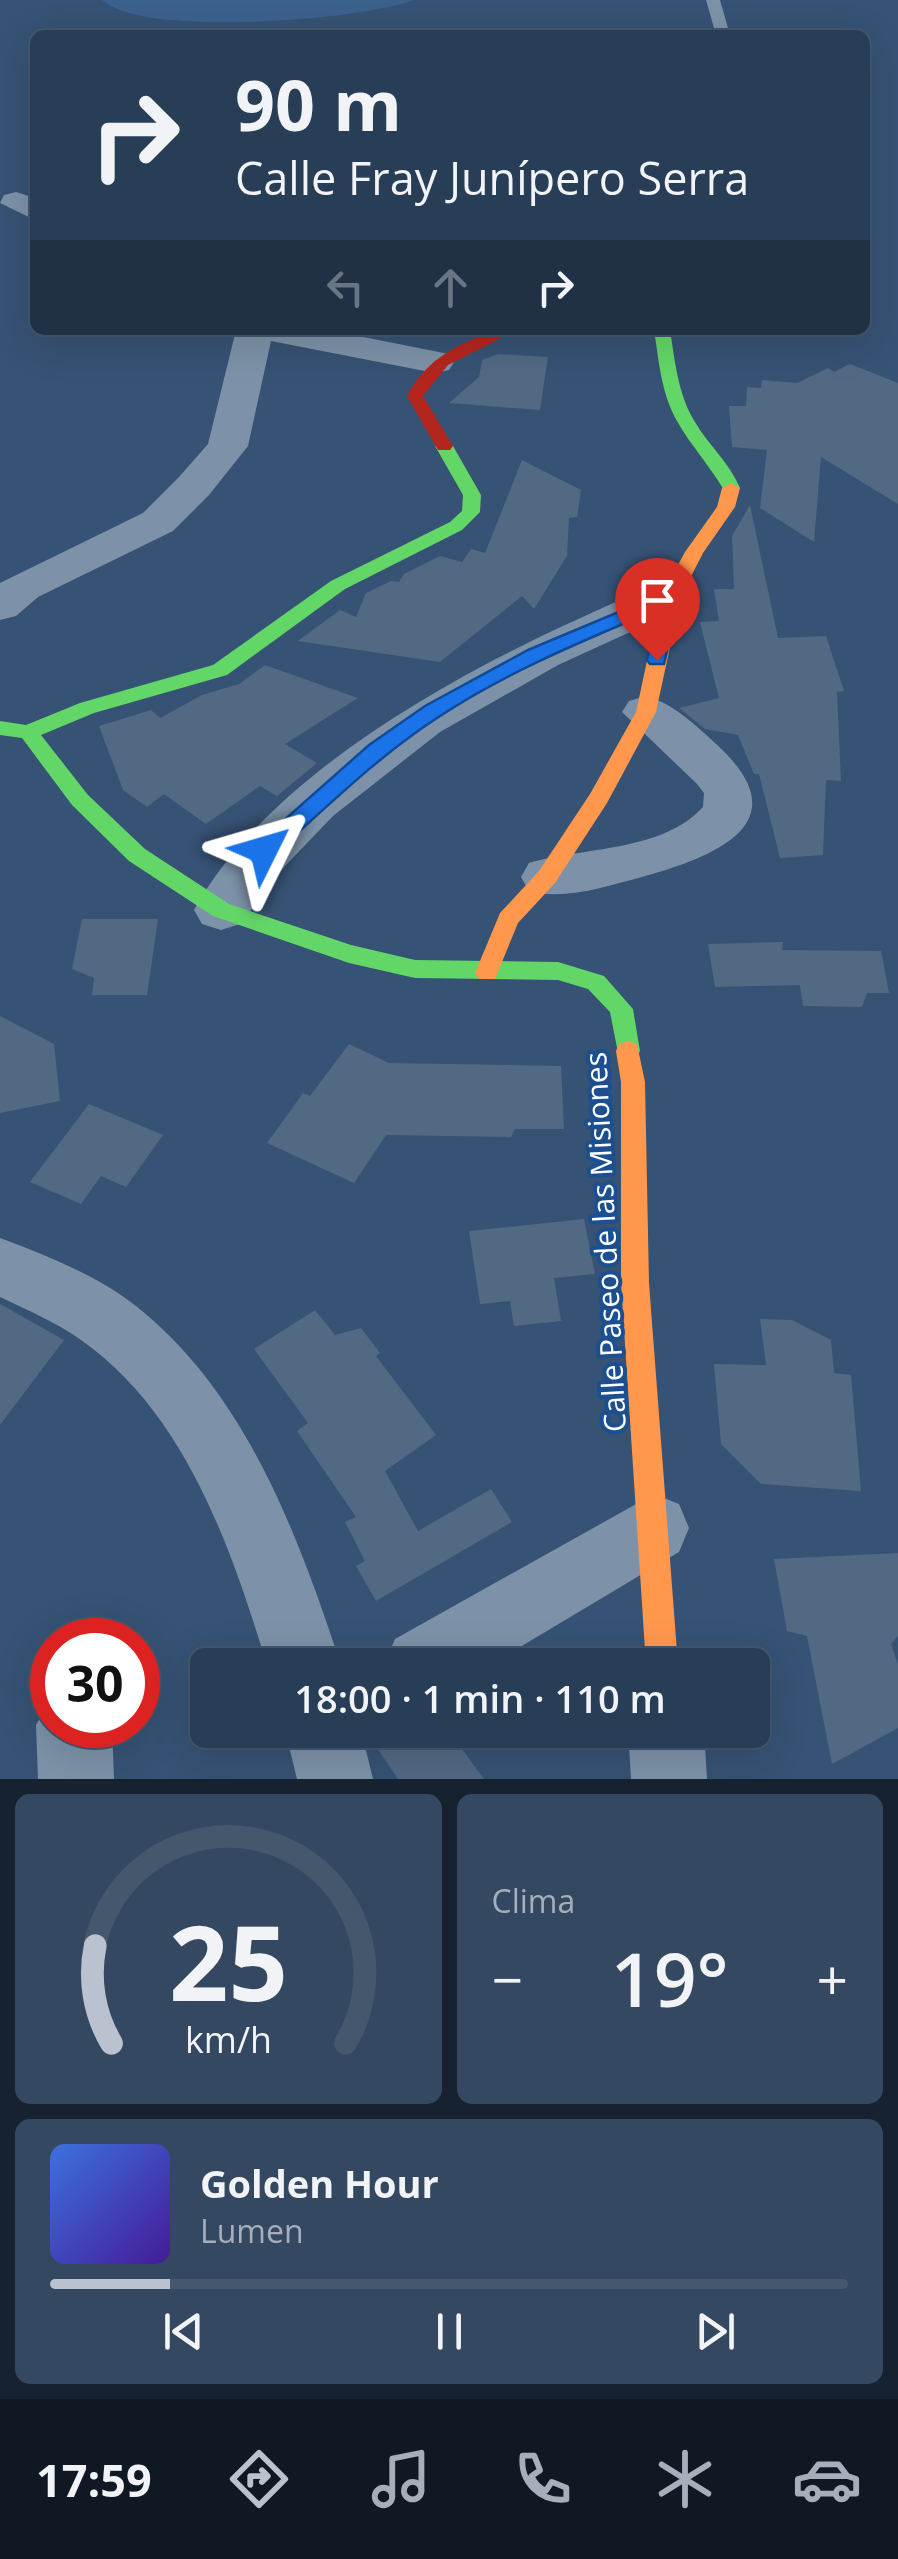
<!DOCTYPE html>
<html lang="es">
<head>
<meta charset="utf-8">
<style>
	:root { --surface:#283e57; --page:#344961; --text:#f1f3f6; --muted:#a5aeba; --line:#44576d; --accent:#b9c2ce }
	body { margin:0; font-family:"Open Sans",sans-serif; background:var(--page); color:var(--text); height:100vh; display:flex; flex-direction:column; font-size:38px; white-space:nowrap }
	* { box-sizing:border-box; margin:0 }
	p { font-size:32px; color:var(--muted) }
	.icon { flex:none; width:55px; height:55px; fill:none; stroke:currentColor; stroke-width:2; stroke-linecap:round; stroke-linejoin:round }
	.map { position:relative; height:1779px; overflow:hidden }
	.drawer { display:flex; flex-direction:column; gap:15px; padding:15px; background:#162230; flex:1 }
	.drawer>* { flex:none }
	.top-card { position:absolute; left:30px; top:30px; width:840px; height:305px; border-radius:15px; box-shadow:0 10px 40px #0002,0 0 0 2px var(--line); background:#283e57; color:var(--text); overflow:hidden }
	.speed { position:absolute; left:30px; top:1618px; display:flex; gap:20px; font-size:50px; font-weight:700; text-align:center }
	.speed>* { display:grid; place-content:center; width:130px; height:130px; border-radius:50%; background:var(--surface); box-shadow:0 10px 40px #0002,0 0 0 2px var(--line); line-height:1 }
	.speed .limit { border:15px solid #d22; background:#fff; color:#111 }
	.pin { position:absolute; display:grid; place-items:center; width:85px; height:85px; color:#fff; margin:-102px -42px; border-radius:50% 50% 50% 0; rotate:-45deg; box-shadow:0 0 10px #0007 }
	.pin .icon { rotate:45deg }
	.me { position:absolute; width:110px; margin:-55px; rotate:50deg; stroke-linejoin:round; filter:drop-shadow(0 0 8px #0008) }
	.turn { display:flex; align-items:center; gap:35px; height:210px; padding:0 40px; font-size:45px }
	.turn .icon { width:130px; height:130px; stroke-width:2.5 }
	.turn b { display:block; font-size:70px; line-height:85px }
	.lanes { display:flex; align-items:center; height:95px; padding:0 40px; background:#0003; justify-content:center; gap:50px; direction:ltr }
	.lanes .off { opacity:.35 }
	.big { font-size:75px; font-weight:600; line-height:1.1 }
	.drawer .widget { flex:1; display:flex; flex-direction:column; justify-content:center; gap:15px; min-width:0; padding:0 35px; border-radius:15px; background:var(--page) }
	.drawer .dial { align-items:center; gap:0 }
	.dial svg { height:260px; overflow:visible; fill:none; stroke:var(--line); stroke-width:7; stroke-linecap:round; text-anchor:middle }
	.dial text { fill:var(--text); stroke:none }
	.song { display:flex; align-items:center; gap:30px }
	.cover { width:120px; height:120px; border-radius:15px; background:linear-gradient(135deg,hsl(220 70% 55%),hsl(260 70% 35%)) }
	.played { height:10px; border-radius:5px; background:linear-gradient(90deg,var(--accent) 15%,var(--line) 15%) }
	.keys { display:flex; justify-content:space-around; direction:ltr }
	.heat { display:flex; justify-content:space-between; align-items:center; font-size:55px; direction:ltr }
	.drawer .tiles { flex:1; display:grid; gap:15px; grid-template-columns:1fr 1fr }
	.widget:last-child { grid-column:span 2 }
	.trip { position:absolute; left:190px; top:1648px; width:580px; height:100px; border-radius:15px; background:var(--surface); box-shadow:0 10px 40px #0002,0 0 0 2px var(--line); font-weight:600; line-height:100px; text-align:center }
	.menu { display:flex; height:160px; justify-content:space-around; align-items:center; background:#101923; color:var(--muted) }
	.menu .icon { width:70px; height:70px }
	.menu .current { color:var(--accent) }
	.menu b { font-size:45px; color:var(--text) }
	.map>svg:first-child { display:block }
</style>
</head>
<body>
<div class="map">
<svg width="898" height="1779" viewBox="0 0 898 1779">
	<rect width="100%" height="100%" fill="#365274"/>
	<path fill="#3b618d" d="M 102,0 L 414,0 C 361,20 143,38 102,0 Z"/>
	<g fill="#526984">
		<polygon points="498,354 548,357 540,410 449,403 479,377 482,360"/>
		<polygon points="850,364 898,383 898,504 821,457 814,542 760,508 767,450 732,447 729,406 746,406 747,387 761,388 762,380 797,383 828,368 834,372"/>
		<polygon points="522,460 581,490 577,517 569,518 567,556 534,609 522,596 440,662 298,641 340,610 356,617 366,593 391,581 399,582 404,574 440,556 462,562 471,549 485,553"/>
		<polygon points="750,505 778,638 826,636 844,691 837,692 841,781 826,780 823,855 780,858 759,774 754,774 738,735 705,729 679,708 719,698 700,622 719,621 714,589 734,589 732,536"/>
		<polygon points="265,665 358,698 285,744 317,763 277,796 260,786 206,824 164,794 147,807 123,790 99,726 151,710 160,718 202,695 239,684"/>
		<polygon points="82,919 158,919 147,995 92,995 94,978 72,969"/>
		<polygon points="783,942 782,950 881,951 889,993 867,993 862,1007 803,1006 800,985 715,987 708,944"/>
		<polygon points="0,1016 54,1044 60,1101 0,1113"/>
		<polygon points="349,1044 389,1063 561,1066 564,1129 515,1129 511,1137 386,1135 354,1183 267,1143 303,1093 310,1096"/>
		<polygon points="89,1104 163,1135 126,1187 101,1176 81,1204 30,1182"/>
		<polygon points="584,1219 595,1274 554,1278 561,1321 514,1326 510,1301 480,1304 469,1231"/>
		<polygon points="0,1304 64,1340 0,1425"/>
		<polygon points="315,1310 335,1335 361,1328 380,1353 376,1356 436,1435 385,1471 418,1531 491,1489 512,1522 376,1601 356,1566 365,1561 345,1522 356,1517 297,1431 308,1423 254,1349"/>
		<polygon points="760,1319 792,1320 831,1340 834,1373 851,1375 861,1491 761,1484 721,1444 714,1364 766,1365"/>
		<polygon points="898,1553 898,1636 891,1644 898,1664 898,1728 832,1764 807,1636 787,1631 774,1559"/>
		<polygon points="365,1730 448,1730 484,1779 398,1779"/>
	</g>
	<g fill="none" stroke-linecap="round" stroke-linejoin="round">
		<polygon fill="#7d92a8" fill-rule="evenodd" points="706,0 720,0 730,35 716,35"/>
		<g fill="#7d92a8" fill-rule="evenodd">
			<polygon points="16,192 35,198 35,220 0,203 4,195"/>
			<polygon points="236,330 328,330 449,354 454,362 449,370 435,373 271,341 248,446 209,495 173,531 38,597 16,616 0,620 0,583 143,513 179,477 208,444"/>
			<path d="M 671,582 L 687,586 L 693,596 L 687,606 L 558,665 L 440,732 L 333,816 L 285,866 L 240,924 L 221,930 L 202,924 L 194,910 C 265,782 436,685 565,625 C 599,610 635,591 671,582 Z"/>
			<path d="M 646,696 C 673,703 695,725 715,743 C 803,822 717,856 642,877 C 607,886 564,901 529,891 L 521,877 L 529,863 C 583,847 662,852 703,807 L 704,793 L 697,784 L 622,712 L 629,701 Z"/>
			<path d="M 0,1238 C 46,1255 98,1276 136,1306 C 247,1394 298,1536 341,1665 L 267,1665 C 231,1548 186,1414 81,1340 C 56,1322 27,1310 0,1297 Z"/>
			<polygon points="654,1494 679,1504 689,1528 679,1552 490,1665 384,1665 395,1639"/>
			<polygon points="52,1696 52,1725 112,1725 114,1779 38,1779 36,1725"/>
			<polygon points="285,1730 361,1730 373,1779 297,1779"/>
			<polygon points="628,1730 704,1730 707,1779 631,1779"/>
		</g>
		<g fill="#63d668" fill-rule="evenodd">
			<path d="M 654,330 L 670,330 C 675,361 678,395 695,422 C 709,446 729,462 740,488 L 737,492 L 725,492 C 711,467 691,446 677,421 C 661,393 659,361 654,330 Z"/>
			<polygon points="444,441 453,446 481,495 480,512 462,530 345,589 227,675 94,713 41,735 88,795 145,849 229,904 351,945 415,960 558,962 604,976 633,1009 640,1051 637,1058 628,1061 619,1058 610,1012 588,989 558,980 415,978 349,963 213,916 129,861 72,805 22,738 0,735 0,721 26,725 80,703 213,665 331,581 450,522 462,511 463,495 435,446"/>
		</g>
		<g fill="#ff974d" fill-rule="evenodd">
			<polygon points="731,483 740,488 735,507 703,553 681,596 656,712 607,803 555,883 518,923 495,979 479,979 475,973 500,913 539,871 590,794 636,712 661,596 685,552 717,507 722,488"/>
			<polygon points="628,1041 637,1044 645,1082 649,1283 678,1665 646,1665 621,1283 621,1082 616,1051 619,1044"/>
		</g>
		<path fill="#b3261e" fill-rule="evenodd" d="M 495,330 L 517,330 L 448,365 L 423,396 L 453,446 L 450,450 L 438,450 L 407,396 C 427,358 457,345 495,330 Z"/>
	</g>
	<path fill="#1a73e8" stroke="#114b97" stroke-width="2.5" d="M 671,590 L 680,596 L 664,664 L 650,664 L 647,660 L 658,609 C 583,641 506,672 437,718 C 377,757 326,808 272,856 L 256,856 L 256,845 L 369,745 L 425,706 L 528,650 Z"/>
	<g text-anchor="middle" stroke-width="8" stroke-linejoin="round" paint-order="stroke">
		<g font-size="30" fill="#fff" stroke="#1b4f8f">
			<text transform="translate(606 1242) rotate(-93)" y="10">Calle Paseo de las Misiones</text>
		</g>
	</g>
</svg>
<div class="speed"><div class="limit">30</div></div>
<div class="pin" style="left:657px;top:660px;background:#d93025"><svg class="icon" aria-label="arrive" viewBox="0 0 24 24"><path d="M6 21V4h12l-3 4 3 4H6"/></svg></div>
<svg class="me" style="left:264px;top:850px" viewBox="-20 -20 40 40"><path d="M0-17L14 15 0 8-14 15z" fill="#1a73e8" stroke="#fff" stroke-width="4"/></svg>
<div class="trip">18:00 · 1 min · 110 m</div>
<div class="top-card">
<div class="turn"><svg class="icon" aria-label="right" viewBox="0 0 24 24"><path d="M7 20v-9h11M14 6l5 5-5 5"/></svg><div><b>90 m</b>Calle Fray Junípero Serra</div></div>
<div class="lanes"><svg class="icon off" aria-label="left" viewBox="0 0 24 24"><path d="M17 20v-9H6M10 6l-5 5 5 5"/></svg><svg class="icon off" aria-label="ahead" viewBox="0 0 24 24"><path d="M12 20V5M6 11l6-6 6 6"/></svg><svg class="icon" aria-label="right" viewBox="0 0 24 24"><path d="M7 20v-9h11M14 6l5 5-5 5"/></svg></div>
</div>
</div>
<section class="drawer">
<div class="tiles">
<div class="widget dial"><svg viewBox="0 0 100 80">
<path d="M14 69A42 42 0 1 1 86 69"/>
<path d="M14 69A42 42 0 0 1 9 39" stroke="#b9c2ce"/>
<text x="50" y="56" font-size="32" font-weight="700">25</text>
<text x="50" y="72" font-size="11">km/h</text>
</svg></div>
<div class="widget"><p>Clima</p>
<div class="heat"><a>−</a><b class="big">19°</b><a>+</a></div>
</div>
<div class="widget">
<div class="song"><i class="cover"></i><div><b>Golden Hour</b><p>Lumen</p></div></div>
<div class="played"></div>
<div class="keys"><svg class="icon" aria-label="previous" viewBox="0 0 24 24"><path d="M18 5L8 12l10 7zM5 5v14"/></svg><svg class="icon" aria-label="pause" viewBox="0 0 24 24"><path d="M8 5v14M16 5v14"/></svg><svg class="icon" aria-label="next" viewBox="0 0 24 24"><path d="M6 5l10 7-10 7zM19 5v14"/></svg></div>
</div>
</div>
</section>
<nav class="menu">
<b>17:59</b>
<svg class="icon current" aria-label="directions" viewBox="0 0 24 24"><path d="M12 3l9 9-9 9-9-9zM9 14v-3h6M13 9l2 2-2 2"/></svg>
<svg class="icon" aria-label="music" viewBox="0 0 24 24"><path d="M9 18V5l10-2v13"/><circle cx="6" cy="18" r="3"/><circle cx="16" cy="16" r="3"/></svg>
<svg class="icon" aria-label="phone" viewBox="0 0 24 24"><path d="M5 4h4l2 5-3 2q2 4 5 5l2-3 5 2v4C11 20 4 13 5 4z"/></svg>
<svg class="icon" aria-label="climate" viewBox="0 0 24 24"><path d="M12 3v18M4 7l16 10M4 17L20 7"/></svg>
<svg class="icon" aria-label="car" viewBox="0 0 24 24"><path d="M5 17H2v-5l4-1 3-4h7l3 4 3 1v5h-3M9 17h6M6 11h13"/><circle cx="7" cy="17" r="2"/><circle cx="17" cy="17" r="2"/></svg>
</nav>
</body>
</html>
